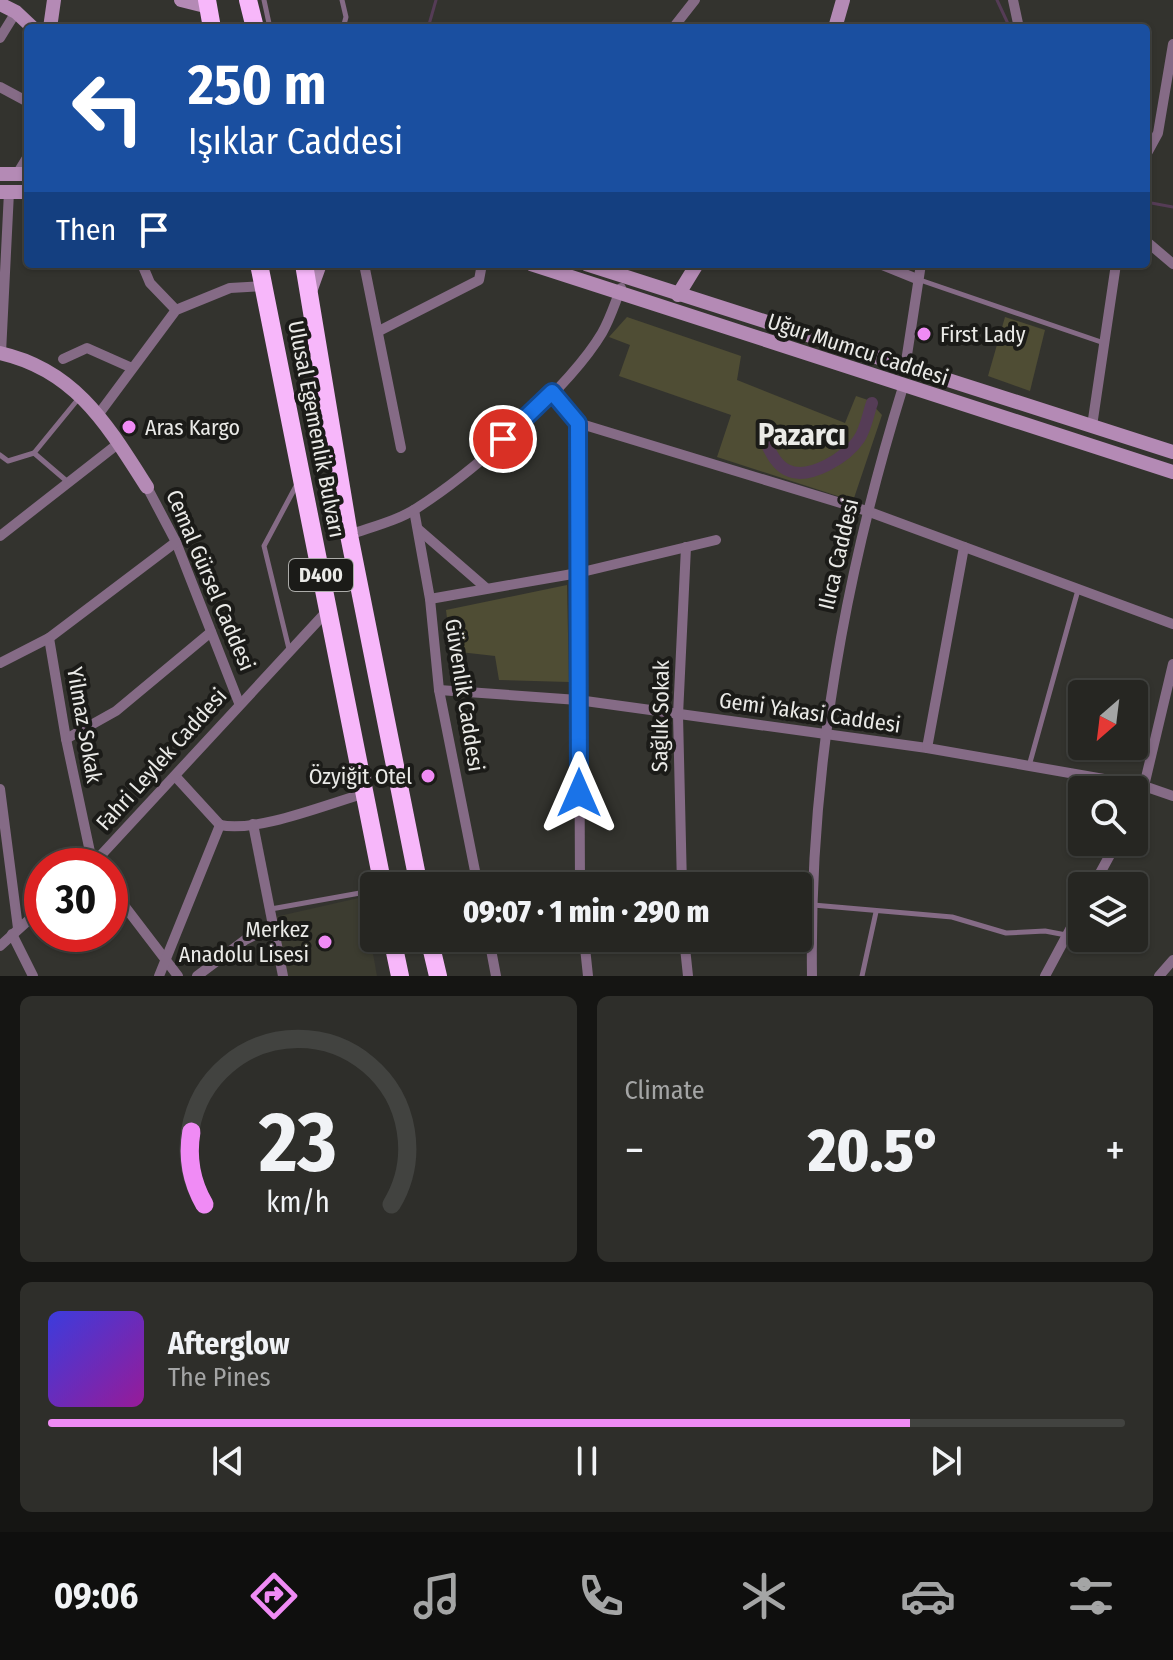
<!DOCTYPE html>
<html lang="en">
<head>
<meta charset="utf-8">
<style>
	:root { --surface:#262622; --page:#2e2e2a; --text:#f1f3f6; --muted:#a4a5a5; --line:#424340; --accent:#f08bf5 }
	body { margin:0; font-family:"Fira Sans Condensed",sans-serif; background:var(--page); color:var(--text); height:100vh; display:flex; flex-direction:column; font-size:30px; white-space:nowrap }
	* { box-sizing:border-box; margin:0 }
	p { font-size:26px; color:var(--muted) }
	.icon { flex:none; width:44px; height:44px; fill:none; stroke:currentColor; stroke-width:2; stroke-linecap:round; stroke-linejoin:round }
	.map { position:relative; height:976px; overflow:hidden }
	.side { display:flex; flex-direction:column; gap:20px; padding:20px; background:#151513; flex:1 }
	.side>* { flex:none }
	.banner { position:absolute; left:24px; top:24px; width:1126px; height:244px; border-radius:8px; box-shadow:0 2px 6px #0004,0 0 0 2px var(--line); background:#1a4fa0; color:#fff; overflow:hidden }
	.needle { width:52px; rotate:208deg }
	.buttons { position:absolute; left:1068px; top:680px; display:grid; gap:16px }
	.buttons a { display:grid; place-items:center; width:80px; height:80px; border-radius:8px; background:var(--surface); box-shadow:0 2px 6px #0004,0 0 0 2px var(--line); font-size:40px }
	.speed { position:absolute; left:24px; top:848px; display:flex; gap:16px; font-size:40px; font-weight:700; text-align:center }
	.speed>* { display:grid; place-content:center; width:104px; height:104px; border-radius:50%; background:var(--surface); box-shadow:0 2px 6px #0004,0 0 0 2px var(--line); line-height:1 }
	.speed .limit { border:12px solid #d22; background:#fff; color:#111 }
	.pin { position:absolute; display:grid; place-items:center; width:68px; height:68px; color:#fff; margin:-34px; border:4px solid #fff; border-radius:50%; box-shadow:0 2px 8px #0007 }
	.me { position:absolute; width:88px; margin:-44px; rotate:0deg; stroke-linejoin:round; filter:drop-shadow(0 0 6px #0008) }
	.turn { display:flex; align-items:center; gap:28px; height:168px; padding:0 32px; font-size:36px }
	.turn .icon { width:104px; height:104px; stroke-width:2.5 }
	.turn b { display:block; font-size:56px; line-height:68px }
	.then { display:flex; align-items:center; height:76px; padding:0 32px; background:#0003; gap:16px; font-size:30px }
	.big { font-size:60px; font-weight:800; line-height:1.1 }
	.side .widget { flex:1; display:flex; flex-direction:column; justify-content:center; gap:12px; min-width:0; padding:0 28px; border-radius:12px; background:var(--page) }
	.side .dial { align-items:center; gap:0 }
	.dial svg { height:208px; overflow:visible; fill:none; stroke:var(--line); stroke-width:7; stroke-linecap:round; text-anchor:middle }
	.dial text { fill:var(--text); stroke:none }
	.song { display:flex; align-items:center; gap:24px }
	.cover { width:96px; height:96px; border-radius:12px; background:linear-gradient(135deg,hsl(240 70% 55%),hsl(300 70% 35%)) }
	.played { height:8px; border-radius:4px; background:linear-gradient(90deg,var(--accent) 80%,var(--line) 80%) }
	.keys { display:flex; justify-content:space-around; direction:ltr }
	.heat { display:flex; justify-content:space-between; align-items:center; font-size:44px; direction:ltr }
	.side .tiles { flex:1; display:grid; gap:20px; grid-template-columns:1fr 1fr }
	.widget:last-child { grid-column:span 2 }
	.trip { position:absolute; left:360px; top:872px; width:452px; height:80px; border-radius:8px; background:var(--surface); box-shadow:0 2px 6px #0004,0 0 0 2px var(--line); font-weight:800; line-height:80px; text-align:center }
	.tabs { display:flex; height:128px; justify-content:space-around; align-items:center; background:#0f0f0e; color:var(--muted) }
	.tabs .icon { width:56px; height:56px }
	.tabs .active { color:var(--accent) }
	.tabs b { font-size:36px; color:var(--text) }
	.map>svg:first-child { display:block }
</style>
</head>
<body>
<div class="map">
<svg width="1173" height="976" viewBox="0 0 1173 976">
	<rect width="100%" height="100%" fill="#33332e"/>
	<polygon fill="#3c3c30" points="363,897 377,976 287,976 275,917"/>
	<g fill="#4f4d34">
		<polygon points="627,317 741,356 737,380 845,423 856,396 868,400 882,415 853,501 717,457 731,415 619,376 630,345 609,337"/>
		<polygon points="1005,317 1045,330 1030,391 988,376"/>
		<polygon points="567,585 569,682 499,680 495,656 451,651 446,610"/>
	</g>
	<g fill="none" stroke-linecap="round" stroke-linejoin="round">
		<g stroke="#553c56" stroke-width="3">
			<polyline points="997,0 1010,28"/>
			<polyline points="428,28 436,0"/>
			<polyline points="1146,202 1173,207"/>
		</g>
		<path stroke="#553c56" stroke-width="12" d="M 767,445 C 772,455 777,465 787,470 C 809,481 847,457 859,439 C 866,429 868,414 872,403"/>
		<g stroke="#856b86" stroke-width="5">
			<polyline points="264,0 270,28"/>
			<polyline points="342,0 346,17 343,28"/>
			<polyline points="920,280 1104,343"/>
			<polyline points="34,453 79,398"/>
			<polyline points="0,455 8,461 34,453 69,483"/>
			<polyline points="289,649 264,546 296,486"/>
			<polyline points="1029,766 1078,590"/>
			<polyline points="813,905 952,917 1006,933 1045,931 1066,935"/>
			<polyline points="271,909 360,893"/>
			<polyline points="862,976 876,912"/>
		</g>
		<g stroke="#856b86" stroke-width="10">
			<polyline points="1013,0 1019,28"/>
			<polyline points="673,28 695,0"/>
			<polyline points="0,38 16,12"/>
			<polyline points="0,87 28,102"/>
			<polyline points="1146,155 1158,133 1173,44"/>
			<polyline points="17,174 28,156"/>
			<polyline points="1146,241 1173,264"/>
			<polyline points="142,264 150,283 176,310"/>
			<polyline points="364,264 401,448"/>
			<polyline points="880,264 917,279"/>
			<polyline points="379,331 479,280 482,264"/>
			<polyline points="1,353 9,192"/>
			<polyline points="63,359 87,348 132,368"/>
			<polyline points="905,368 921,264"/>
			<polyline points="552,392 578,423 580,886"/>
			<polyline points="98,415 176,310 230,288 264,286"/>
			<polyline points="578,423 867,511 1173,624"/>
			<polyline points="1092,426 1116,264"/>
			<polyline points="147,487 176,542 239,703"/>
			<polyline points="414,510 430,599 439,690 478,886"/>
			<polyline points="418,529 486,588"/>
			<path d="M 349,535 C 371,527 397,521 417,508 C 471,474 570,387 602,333 C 610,319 615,303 621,288"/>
			<polyline points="0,536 119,443"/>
			<polyline points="430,599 578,573 716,540"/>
			<polyline points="49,638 66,739 93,866"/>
			<polyline points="0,663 49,638 176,542"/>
			<polyline points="439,690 578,700 927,748 1144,786 1173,796"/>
			<polyline points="66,739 116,711 211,632"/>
			<polyline points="927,748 964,547"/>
			<polyline points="176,777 220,825"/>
			<polyline points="0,789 18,928"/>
			<polyline points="1134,808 1144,786 1173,664"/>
			<polyline points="253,824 283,976"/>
			<path d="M 220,825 C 257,833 327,804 366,793"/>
			<polyline points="91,866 328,610"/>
			<polyline points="682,886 678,715 686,547"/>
			<polyline points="1093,886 1117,842"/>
			<polyline points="110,887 178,976"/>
			<polyline points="798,929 811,929"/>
			<polyline points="12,934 33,976"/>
			<polyline points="584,938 588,976"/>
			<polyline points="684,938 688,976"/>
			<polyline points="489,939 496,976"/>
			<polyline points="490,944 543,938"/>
			<polyline points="0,946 42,908"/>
			<polyline points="159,976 220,825"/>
			<polyline points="197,976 245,940 273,926"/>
			<path d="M 812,976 C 809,776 844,577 903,387"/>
			<polyline points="1045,976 1082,907"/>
			<polyline points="1159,976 1173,960"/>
		</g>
		<g stroke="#b48ab5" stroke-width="14">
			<polyline points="181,0 209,7"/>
			<polyline points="0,4 16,12 33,28"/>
			<polyline points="50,28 54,0"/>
			<polyline points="835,28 843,0"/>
			<polyline points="0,174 28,174"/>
			<polyline points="0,192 28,192"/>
			<polyline points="531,264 1173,472"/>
			<polyline points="586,264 1173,452"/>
			<polyline points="311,289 320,264"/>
			<polyline points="678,295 697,264"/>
			<path d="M 0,353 C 76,370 108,426 147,487"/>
		</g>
		<g stroke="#f7b7fa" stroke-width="18">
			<polyline points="207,0 212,28"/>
			<polyline points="248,0 255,28"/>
			<polyline points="259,264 383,886"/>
			<polyline points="304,264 349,535 419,886"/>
			<polyline points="392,938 400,976"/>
			<polyline points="429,938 438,976"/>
		</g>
	</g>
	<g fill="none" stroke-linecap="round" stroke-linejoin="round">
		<g stroke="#114b97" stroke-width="20">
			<polyline id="route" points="503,439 552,392 578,423 579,793"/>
		</g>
		<use href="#route" stroke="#1a73e8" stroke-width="14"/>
	</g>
	<g fill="#f08bf5" stroke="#1b1b18" stroke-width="3">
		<circle cx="924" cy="334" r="8"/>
		<circle cx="129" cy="427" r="8"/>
		<circle cx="428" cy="776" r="8"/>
		<circle cx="325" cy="942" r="8"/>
	</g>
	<g text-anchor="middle" stroke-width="8" stroke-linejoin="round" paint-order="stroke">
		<rect fill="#1b1b18" stroke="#acaca9" stroke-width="2" x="289" y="559" width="64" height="32" rx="6"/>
		<g font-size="20" font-weight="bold" fill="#eaeae7">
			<text x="321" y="582">D400</text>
		</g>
		<g font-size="22" fill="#eaeae7" stroke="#1b1b18" text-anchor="start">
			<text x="940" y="342">First Lady</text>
			<text x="145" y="435">Aras Kargo</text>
			<text x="412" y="784" text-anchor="end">Özyiğit Otel</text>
			<text x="309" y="937" text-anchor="end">Merkez<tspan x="309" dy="25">Anadolu Lisesi</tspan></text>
		</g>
		<g font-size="22" fill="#eaeae7" stroke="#1b1b18">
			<text transform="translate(858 349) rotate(18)" y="8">Uğur Mumcu Caddesi</text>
			<text transform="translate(317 429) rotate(79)" y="8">Ulusal Egemenlik Bulvarı</text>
			<text transform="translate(838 554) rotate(-77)" y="8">Ilıca Caddesi</text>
			<text transform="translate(211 580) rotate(67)" y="8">Cemal Gürsel Caddesi</text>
			<text transform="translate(465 695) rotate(81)" y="8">Güvenlik Caddesi</text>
			<text transform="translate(810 712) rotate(8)" y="8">Gemi Yakasi Caddesi</text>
			<text transform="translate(660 716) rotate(-89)" y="8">Sağlık Sokak</text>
			<text transform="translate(85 725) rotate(80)" y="8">Yilmaz Sokak</text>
			<text transform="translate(161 759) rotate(-48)" y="8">Fahri Leylek Caddesi</text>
		</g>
		<g font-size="30" font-weight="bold" fill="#eaeae7" stroke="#1b1b18">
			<text x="802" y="445">Pazarcı</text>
		</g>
	</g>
</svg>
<div class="buttons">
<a><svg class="needle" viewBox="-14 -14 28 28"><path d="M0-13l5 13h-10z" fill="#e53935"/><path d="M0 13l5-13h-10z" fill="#a4a5a5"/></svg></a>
<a><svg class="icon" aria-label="search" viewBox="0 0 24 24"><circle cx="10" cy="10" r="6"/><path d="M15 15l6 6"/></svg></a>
<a><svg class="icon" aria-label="layers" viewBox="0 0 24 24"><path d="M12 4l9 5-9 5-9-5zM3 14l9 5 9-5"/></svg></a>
</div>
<div class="speed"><div class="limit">30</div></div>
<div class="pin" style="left:503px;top:439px;background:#d93025"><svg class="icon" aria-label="arrive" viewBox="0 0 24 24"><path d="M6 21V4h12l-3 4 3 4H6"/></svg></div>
<svg class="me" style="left:579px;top:793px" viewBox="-20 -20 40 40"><path d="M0-17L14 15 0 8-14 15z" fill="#1a73e8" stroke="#fff" stroke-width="4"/></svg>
<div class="trip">09:07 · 1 min · 290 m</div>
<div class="banner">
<div class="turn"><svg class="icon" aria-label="left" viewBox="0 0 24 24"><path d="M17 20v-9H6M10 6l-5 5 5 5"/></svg><div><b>250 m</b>Işıklar Caddesi</div></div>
<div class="then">Then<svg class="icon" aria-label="arrive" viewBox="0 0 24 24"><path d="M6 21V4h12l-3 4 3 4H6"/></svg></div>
</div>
</div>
<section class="side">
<div class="tiles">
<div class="widget dial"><svg viewBox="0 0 100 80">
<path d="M14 69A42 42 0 1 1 86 69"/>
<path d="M14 69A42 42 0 0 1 9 41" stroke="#f08bf5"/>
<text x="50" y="56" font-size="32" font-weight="700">23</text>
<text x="50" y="72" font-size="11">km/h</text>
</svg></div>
<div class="widget"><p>Climate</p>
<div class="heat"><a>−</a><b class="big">20.5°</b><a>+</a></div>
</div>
<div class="widget">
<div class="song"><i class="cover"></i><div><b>Afterglow</b><p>The Pines</p></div></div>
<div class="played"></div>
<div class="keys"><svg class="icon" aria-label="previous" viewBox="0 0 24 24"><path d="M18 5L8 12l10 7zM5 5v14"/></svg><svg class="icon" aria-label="pause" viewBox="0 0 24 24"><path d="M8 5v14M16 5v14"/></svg><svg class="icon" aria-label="next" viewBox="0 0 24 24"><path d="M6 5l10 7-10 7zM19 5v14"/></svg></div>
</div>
</div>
</section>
<nav class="tabs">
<b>09:06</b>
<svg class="icon active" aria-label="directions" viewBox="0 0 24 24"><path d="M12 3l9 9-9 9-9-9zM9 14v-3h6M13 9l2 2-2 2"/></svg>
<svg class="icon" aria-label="music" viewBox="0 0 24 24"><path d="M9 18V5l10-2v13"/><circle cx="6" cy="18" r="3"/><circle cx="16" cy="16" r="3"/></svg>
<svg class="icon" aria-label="phone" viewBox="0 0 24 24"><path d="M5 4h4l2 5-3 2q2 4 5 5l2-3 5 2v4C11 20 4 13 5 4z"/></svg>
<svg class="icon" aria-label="climate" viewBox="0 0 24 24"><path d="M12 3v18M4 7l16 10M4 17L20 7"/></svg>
<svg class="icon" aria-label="car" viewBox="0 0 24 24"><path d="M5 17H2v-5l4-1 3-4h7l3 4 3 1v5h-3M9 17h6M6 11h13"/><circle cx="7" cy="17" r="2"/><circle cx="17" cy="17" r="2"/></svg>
<svg class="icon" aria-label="filters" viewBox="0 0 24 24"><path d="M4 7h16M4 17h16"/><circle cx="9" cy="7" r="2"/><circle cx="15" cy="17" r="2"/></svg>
</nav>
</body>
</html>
